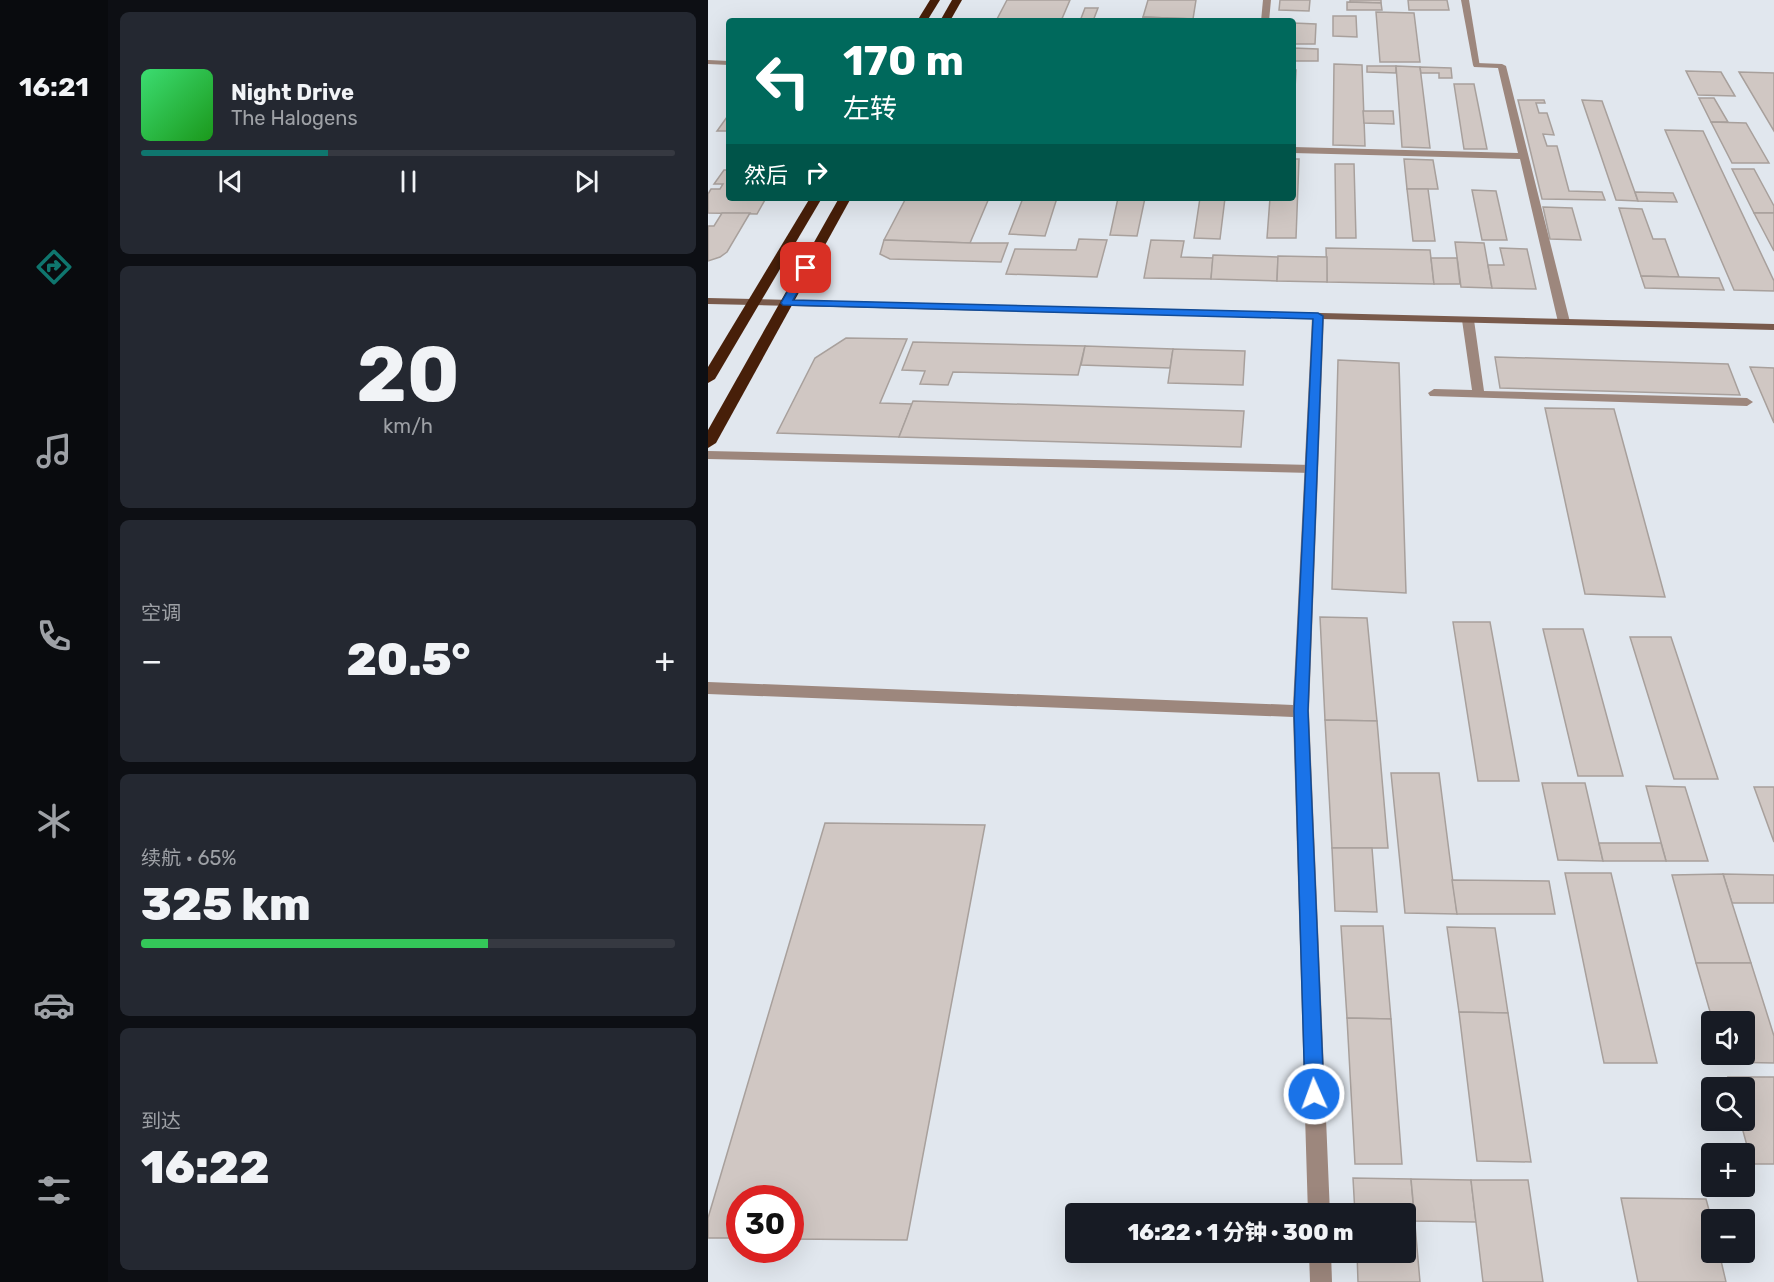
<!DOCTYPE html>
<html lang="zh">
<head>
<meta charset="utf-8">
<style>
	:root { --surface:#171b24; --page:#242831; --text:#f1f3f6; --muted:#9ea1a6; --line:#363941; --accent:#0f766e }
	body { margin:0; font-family:Rubik,"Noto Sans SC",sans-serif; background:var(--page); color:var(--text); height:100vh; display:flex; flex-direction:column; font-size:22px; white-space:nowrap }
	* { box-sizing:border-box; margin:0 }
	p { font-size:20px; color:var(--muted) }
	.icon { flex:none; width:33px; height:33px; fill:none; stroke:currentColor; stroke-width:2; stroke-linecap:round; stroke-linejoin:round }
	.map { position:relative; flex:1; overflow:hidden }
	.panel { display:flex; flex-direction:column; gap:12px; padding:12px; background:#0d0f14; width:600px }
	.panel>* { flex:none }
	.hud { position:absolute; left:18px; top:18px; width:570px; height:183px; border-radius:6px; box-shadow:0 6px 24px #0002; background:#00695c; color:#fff; overflow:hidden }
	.fabs { position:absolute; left:993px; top:1011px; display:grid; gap:12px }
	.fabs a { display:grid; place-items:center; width:54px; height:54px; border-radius:6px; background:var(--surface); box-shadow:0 6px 24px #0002; font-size:30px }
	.speed { position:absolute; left:18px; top:1185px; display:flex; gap:12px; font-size:30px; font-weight:700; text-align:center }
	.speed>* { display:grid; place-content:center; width:78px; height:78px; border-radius:50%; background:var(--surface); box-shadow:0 6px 24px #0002; line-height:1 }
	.speed .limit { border:9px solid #d22; background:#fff; color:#111 }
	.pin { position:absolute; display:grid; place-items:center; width:51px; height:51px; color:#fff; margin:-26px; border-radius:12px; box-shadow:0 3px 9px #0006 }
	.me { position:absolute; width:66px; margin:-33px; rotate:358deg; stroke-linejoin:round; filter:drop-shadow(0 0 4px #0008) }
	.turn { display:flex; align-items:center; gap:21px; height:126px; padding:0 18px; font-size:27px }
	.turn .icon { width:78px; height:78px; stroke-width:2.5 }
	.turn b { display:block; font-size:42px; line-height:51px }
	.then { display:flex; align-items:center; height:57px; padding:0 18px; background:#0003; gap:12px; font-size:22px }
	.big { font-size:45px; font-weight:800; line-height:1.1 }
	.panel .card { flex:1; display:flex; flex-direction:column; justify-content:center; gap:9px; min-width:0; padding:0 21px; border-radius:9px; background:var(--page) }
	.panel .dial { align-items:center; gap:0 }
	.dial b { font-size:78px; line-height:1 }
	.song { display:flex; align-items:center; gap:18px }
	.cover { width:72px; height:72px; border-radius:9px; background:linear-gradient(135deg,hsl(140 70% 55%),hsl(120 70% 35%)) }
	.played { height:6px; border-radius:3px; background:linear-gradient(90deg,var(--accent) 35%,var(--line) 35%) }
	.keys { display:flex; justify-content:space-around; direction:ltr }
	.heat { display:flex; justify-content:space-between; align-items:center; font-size:33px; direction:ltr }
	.charge { height:9px; border-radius:4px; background:linear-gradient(90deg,#34c759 65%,var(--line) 0) }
	.trip { position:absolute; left:357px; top:1203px; width:351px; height:60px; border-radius:6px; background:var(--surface); box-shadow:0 6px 24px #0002; font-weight:800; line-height:60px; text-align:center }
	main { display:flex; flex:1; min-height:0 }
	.dock { display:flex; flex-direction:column; width:108px; justify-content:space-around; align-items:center; background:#090b0e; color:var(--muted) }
	.dock .icon { width:42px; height:42px }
	.dock .selected { color:var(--accent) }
	.dock b { font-size:27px; color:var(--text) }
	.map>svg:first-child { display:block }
</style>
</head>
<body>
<main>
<nav class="dock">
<b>16:21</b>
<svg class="icon selected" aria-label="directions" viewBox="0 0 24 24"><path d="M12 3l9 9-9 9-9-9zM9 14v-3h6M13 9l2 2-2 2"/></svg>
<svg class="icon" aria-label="music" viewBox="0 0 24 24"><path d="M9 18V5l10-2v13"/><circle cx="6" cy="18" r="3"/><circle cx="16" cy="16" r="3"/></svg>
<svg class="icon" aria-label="phone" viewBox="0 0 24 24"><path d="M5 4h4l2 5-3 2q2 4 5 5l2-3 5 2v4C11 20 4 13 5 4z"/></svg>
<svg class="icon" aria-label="climate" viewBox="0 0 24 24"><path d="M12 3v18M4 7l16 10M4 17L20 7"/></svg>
<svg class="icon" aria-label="car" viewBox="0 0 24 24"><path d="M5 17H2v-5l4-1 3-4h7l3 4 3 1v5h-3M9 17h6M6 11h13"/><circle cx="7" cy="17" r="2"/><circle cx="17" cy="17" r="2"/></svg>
<svg class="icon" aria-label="filters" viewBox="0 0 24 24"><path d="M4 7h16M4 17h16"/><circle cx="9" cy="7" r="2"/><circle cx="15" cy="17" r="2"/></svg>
</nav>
<section class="panel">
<div class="card">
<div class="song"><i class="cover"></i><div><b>Night Drive</b><p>The Halogens</p></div></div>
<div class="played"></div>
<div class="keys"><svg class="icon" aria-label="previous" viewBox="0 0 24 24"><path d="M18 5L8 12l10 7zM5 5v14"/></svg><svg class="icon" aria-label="pause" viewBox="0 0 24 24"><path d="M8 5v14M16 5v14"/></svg><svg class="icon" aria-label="next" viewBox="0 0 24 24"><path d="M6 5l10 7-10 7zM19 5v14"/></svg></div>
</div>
<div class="card dial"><b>20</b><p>km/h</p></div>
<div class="card"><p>空调</p>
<div class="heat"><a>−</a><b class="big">20.5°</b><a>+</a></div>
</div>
<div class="card"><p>续航 · 65%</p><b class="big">325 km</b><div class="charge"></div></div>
<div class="card"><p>到达</p><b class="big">16:22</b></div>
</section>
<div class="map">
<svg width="1066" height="1282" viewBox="0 0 1066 1282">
	<rect width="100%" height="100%" fill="#e1e7ee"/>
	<g fill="#d0c7c3" stroke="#a8a09c" stroke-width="1.5">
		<polygon points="299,0 362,0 353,21 288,21"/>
		<polygon points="440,0 488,0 485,19 435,17"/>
		<polygon points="572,0 602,0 601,11 571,10"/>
		<polygon points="642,0 673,0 673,3 642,2"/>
		<polygon points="700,0 739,0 741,10 701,10"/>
		<polygon points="639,2 673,3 674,10 639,10"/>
		<polygon points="377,8 390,8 385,21 372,21"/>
		<polygon points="668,12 706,13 712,62 672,62"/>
		<polygon points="625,16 648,16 649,37 625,36"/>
		<polygon points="435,17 459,18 458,21 434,21"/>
		<polygon points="459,18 491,19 491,21 458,21"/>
		<polygon points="585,23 608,24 607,44 585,44"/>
		<polygon points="585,48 610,49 610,61 585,61"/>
		<polygon points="626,64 654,65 657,146 625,145"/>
		<polygon points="659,66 688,66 688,73 659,72"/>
		<polygon points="688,66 712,67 722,148 694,147"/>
		<polygon points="712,67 743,68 744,78 731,78 731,73 713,73"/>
		<polygon points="585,70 588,70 585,127"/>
		<polygon points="978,71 1013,72 1027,96 990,95"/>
		<polygon points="1031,72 1066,73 1066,131"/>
		<polygon points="746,84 766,84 779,149 756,149"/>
		<polygon points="991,98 1006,98 1020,122 1003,122"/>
		<polygon points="810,100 836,100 837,103 828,103 831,113 839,113 846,135 835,134 839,146 849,146 861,191 894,192 897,200 834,199"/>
		<polygon points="874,100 894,101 930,201 908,200"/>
		<polygon points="655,111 685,111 686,124 656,123"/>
		<polygon points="19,117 21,117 21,131 9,131"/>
		<polygon points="1003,122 1038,123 1061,163 1024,163"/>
		<polygon points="957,130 995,131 1066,281 1066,291 1026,290"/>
		<polygon points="585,159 591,159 588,238 559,238 562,198 585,198"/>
		<polygon points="696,159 725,160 730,189 699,189"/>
		<polygon points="627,164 646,164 648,238 628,238"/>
		<polygon points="1024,169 1046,169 1066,206 1066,213 1046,213"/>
		<polygon points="16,170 21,170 21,198 58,198 49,214 0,213 0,194 3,189 12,189 15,184 6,184"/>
		<polygon points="699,189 720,189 727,241 705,241"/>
		<polygon points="764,190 788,191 799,240 774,240"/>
		<polygon points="927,192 965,193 969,202 930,201"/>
		<polygon points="198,198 281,198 262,243 176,240"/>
		<polygon points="315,198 349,198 337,236 301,234"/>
		<polygon points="410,198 437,198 429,236 402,235"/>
		<polygon points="492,198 517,198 512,239 486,238"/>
		<polygon points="835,207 864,208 873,240 842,239"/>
		<polygon points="911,208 934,209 945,239 957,239 971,277 933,276"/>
		<polygon points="14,213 42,213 19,252 12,257 0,261 0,226 6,226"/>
		<polygon points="1046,213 1066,213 1066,251"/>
		<polygon points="371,239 399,240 389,277 298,274 307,249 368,250"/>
		<polygon points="176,240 262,243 300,243 293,262 182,259 172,254"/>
		<polygon points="443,240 476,241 473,257 505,258 503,279 436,278"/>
		<polygon points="747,242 776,243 784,288 753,287"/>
		<polygon points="618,248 722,250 726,284 619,282"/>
		<polygon points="792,248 819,249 828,289 784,288 780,265 796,265"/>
		<polygon points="505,255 570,257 569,281 503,279"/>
		<polygon points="570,256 619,257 619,282 569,281"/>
		<polygon points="723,258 749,258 752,284 726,284"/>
		<polygon points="933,276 1011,278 1016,290 937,288"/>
		<polygon points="138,338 199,339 172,403 204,404 191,437 69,433 107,358"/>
		<polygon points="205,342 377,346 370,375 245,372 240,385 212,384 217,371 194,370"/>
		<polygon points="377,346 465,349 462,368 373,365"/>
		<polygon points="465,349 537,351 535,385 460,383"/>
		<polygon points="787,357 1020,364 1032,395 792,388"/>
		<polygon points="630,360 691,363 698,593 624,589"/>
		<polygon points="1042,367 1066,368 1066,423"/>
		<polygon points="205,401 536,411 533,447 191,437"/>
		<polygon points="837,408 906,409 957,597 877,594"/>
		<polygon points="612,617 659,618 669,721 617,720"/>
		<polygon points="745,622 782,622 811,781 770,781"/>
		<polygon points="835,629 875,629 915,776 870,776"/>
		<polygon points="922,637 963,637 1010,779 966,779"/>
		<polygon points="617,720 669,721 680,848 624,848"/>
		<polygon points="683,773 731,773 749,914 697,913"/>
		<polygon points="834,783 877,783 895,861 850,860"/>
		<polygon points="938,786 977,787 1000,861 958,861"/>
		<polygon points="1046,787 1066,787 1066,842"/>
		<polygon points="117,823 277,825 199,1240 82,1239 82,1198 32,1198 32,1238 0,1238 0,1218"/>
		<polygon points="891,843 953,843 958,861 895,861"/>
		<polygon points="624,848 664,848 669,912 627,911"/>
		<polygon points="857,873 903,873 949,1063 896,1063"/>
		<polygon points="1015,874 1066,875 1066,903 1024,903"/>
		<polygon points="1015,874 1024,903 1043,963 988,963 964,875"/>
		<polygon points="744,880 841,881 847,914 749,914"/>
		<polygon points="633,926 675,926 683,1019 639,1018"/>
		<polygon points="739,927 787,928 800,1013 751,1012"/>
		<polygon points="988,963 1043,963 1066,1036 1066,1063 1017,1062 1015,1054 1036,1054 1036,1022 1005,1022"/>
		<polygon points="751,1012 800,1013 823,1162 769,1161"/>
		<polygon points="639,1018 683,1019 694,1164 647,1164"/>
		<polygon points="1020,1077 1066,1077 1066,1164 1044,1164 1032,1120 1036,1120 1036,1088 1023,1088"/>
		<polygon points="645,1178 703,1179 712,1282 650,1282 649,1252 698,1252 698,1214 647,1214"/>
		<polygon points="703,1179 763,1180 768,1222 707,1221"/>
		<polygon points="763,1180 820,1180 835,1282 775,1282"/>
		<polygon points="913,1198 998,1199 1004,1221 1004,1252 1011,1252 1018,1282 930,1282"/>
	</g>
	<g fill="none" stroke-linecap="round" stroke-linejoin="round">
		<g fill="#9d877d" fill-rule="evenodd">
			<polygon points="555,0 563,0 561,21 553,21"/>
			<polygon points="769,63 794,64 798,66 862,322 860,324 852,324 850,322 812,159 585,153 585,147 810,153 790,68 766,67 765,65"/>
			<polygon points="760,317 766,320 776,391 1039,398 1045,402 1039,406 722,396 720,393 726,389 764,390 754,320"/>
			<polygon points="0,451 604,465 610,469 604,473 0,459"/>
		</g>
		<g fill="#9d877d" fill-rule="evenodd">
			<polygon points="753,0 761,0 772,67 765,65"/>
			<polygon points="0,60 21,61 21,65 0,64"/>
			<polygon points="610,313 616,316 601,711 622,1214 600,1214 585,717 0,694 0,682 585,705 604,316"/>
			<polygon points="601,1252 623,1252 624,1282 602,1282"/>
		</g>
		<polygon fill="#795a4b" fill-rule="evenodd" points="0,298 1066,324 1066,330 0,304"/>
		<g fill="#471f09" fill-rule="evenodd">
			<polygon points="222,0 232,0 219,21 209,21"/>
			<polygon points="244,0 254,0 242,21 232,21"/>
			<polygon points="102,198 114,198 7,379 0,383 0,367"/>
			<polygon points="131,198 143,198 8,443 0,448 0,430"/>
		</g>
	</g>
	<polygon fill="#1a73e8" stroke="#114b97" stroke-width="1.5" points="98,265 103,268 85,300 610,313 615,316 600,711 616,1094 613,1100 606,1103 600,1100 597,1094 586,711 605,319 75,305 73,303 93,268"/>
</svg>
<div class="fabs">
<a><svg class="icon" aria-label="sound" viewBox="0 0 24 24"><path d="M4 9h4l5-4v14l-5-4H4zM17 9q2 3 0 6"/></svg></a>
<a><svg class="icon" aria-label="search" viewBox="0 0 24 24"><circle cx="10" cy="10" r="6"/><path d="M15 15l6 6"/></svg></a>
<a>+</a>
<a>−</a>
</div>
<div class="speed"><div class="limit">30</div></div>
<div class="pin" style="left:98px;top:268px;background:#d93025"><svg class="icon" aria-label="arrive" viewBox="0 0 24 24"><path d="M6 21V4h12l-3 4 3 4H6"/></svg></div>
<svg class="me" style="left:606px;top:1094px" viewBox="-20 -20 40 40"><circle r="17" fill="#1a73e8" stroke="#fff" stroke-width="3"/><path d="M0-11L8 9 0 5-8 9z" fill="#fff"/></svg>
<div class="trip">16:22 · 1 分钟 · 300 m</div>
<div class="hud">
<div class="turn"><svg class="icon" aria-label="left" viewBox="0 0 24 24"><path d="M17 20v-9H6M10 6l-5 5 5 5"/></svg><div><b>170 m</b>左转</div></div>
<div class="then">然后<svg class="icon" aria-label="right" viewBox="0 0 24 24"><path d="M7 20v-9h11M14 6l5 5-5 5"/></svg></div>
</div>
</div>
</main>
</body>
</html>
